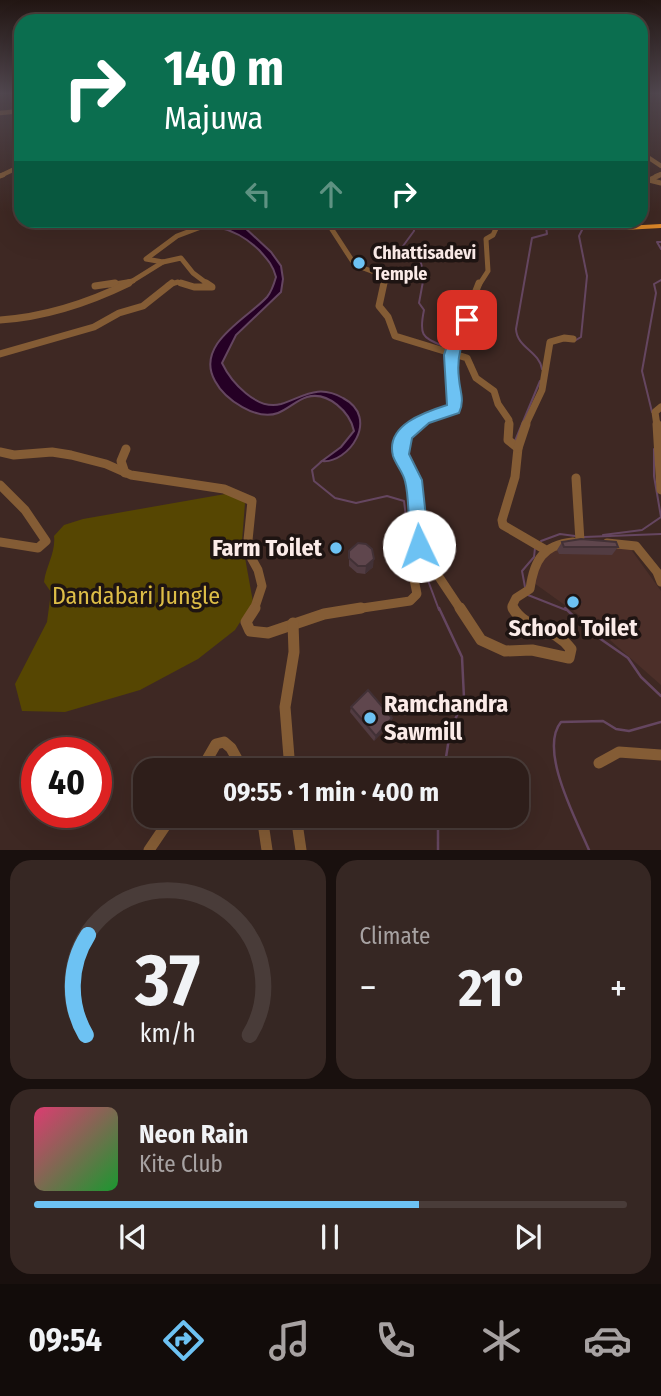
<!DOCTYPE html>
<html lang="en">
<head>
<meta charset="utf-8">
<style>
	:root { --surface:#2e1e1a; --page:#362723; --text:#f1f3f6; --muted:#a7a2a2; --line:#493c39; --accent:#6dc2f3 }
	body { margin:0; font-family:"Fira Sans Condensed",sans-serif; background:var(--page); color:var(--text); height:100vh; display:flex; flex-direction:column; font-size:26px; white-space:nowrap }
	* { box-sizing:border-box; margin:0 }
	p { font-size:23px; color:var(--muted) }
	.icon { flex:none; width:38px; height:38px; fill:none; stroke:currentColor; stroke-width:2; stroke-linecap:round; stroke-linejoin:round }
	.map { position:relative; height:850px; overflow:hidden }
	.drawer { display:flex; flex-direction:column; gap:10px; padding:10px; background:#19100e; flex:1 }
	.drawer>* { flex:none }
	.guide { position:absolute; left:14px; top:14px; width:634px; height:214px; border-radius:21px; box-shadow:0 7px 28px #0002,0 0 0 2px var(--line); background:#0b6e4f; color:#fff; overflow:hidden }
	.speed { position:absolute; left:21px; top:737px; display:flex; gap:14px; font-size:35px; font-weight:700; text-align:center }
	.speed>* { display:grid; place-content:center; width:91px; height:91px; border-radius:50%; background:var(--surface); box-shadow:0 7px 28px #0002,0 0 0 2px var(--line); line-height:1 }
	.speed .limit { border:10px solid #d22; background:#fff; color:#111 }
	.pin { position:absolute; display:grid; place-items:center; width:60px; height:60px; color:#fff; margin:-30px; border-radius:14px; box-shadow:0 4px 10px #0006 }
	.me { position:absolute; width:77px; margin:-38px; rotate:357deg; stroke-linejoin:round; filter:drop-shadow(0 0 5px #0008) }
	.turn { display:flex; align-items:center; gap:24px; height:147px; padding:0 35px; font-size:32px }
	.turn .icon { width:91px; height:91px; stroke-width:2.5 }
	.turn b { display:block; font-size:49px; line-height:60px }
	.lanes { display:flex; align-items:center; height:66px; padding:0 35px; background:#0003; justify-content:center; gap:35px; direction:ltr }
	.lanes .off { opacity:.35 }
	.big { font-size:52px; font-weight:700; line-height:1.1 }
	.drawer .widget { flex:1; display:flex; flex-direction:column; justify-content:center; gap:10px; min-width:0; padding:0 24px; border-radius:21px; background:var(--page) }
	.drawer .dial { align-items:center; gap:0 }
	.dial svg { height:182px; overflow:visible; fill:none; stroke:var(--line); stroke-width:7; stroke-linecap:round; text-anchor:middle }
	.dial text { fill:var(--text); stroke:none }
	.song { display:flex; align-items:center; gap:21px }
	.cover { width:84px; height:84px; border-radius:10px; background:linear-gradient(135deg,hsl(340 70% 55%),hsl(130 70% 35%)) }
	.played { height:7px; border-radius:4px; background:linear-gradient(90deg,var(--accent) 65%,var(--line) 65%) }
	.keys { display:flex; justify-content:space-around; direction:ltr }
	.heat { display:flex; justify-content:space-between; align-items:center; font-size:38px; direction:ltr }
	.drawer .tiles { flex:1; display:grid; gap:10px; grid-template-columns:1fr 1fr }
	.widget:last-child { grid-column:span 2 }
	.trip { position:absolute; left:133px; top:758px; width:396px; height:70px; border-radius:21px; background:var(--surface); box-shadow:0 7px 28px #0002,0 0 0 2px var(--line); font-weight:700; line-height:70px; text-align:center }
	.menu { display:flex; height:112px; justify-content:space-around; align-items:center; background:#120c0a; color:var(--muted) }
	.menu .icon { width:49px; height:49px }
	.menu .current { color:var(--accent) }
	.menu b { font-size:32px; color:var(--text) }
	.map>svg:first-child { display:block }
</style>
</head>
<body>
<div class="map">
<svg width="661" height="850" viewBox="0 0 661 850">
	<rect width="100%" height="100%" fill="#3e2823"/>
	<polygon fill="#4c2f29" points="549,548 630,548 661,591 661,685 594,626 534,583 536,573"/>
	<path fill="#564602" d="M 231,493 L 245,503 L 242,541 L 253,602 L 235,630 L 198,659 L 140,690 L 65,712 L 22,711 L 15,684 L 47,622 L 51,592 L 44,582 C 46,566 56,552 54,536 L 64,525 L 83,519 Z"/>
	<path fill="#250025" stroke="#654660" stroke-width="2" d="M 105,220 L 144,224 L 232,223 L 243,226 L 271,252 L 281,266 L 283,279 L 281,292 L 236,335 L 222,363 C 231,382 257,411 281,404 C 305,396 318,384 343,398 C 381,418 348,464 322,461 L 341,447 L 354,431 C 350,412 328,391 307,397 C 297,400 288,409 278,413 C 257,421 225,400 215,381 C 194,344 248,318 267,297 C 272,291 274,284 276,277 C 273,265 267,259 259,250 C 225,217 195,227 151,227 C 129,227 108,224 86,221 Z"/>
	<g fill="none" stroke-linecap="round" stroke-linejoin="round">
		<g stroke="#654660" stroke-width="2">
			<path d="M 414,220 L 414,231 L 403,246 L 405,257 L 420,259 L 424,276 L 419,303 L 424,310 C 418,339 424,337 449,349"/>
			<polyline points="661,242 657,242 661,249"/>
			<polyline points="576,340 581,337 587,276 579,236 583,228 595,228 595,220"/>
			<path d="M 542,369 C 539,351 517,348 516,329 L 532,238 L 547,234 L 545,220"/>
			<polyline points="652,412 642,371 656,293 654,284 661,280"/>
			<polyline points="515,441 540,381"/>
			<polyline points="654,449 654,476 661,517"/>
			<polyline points="322,461 312,470 314,481 335,498 356,503 387,496 404,501 408,533 413,543"/>
			<polyline points="603,535 642,530 661,517"/>
			<polyline points="584,537 661,534"/>
			<polyline points="541,541 560,534 575,536"/>
			<polyline points="417,551 439,610"/>
			<polyline points="525,587 522,571 534,557 535,548"/>
			<polyline points="528,595 566,610"/>
		</g>
		<g stroke="#654660" stroke-width="2.5">
			<polyline points="439,608 462,657 464,698 450,732 444,770"/>
			<polyline points="565,608 589,631 628,658 641,677 661,696"/>
			<polyline points="438,816 438,850"/>
			<path d="M 589,850 C 577,821 538,750 561,722 L 603,721 L 616,729 L 629,731 L 661,722"/>
		</g>
		<g stroke="#845c35" stroke-width="4.5">
			<polyline points="0,113 21,111"/>
			<polyline points="640,152 661,166"/>
			<polyline points="0,176 21,166"/>
			<polyline points="656,176 661,174"/>
		</g>
		<g stroke="#845c35" stroke-width="5">
			<polyline points="660,175 649,180 661,183"/>
			<polyline points="0,176 3,175"/>
			<polyline points="198,220 203,221 201,227 177,236 146,259 163,262 181,258 193,273 209,285"/>
			<polyline points="318,220 331,228 355,265 385,276 383,285"/>
			<polyline points="109,285 133,281"/>
			<polyline points="126,285 163,262"/>
			<polyline points="168,285 178,282 186,285"/>
			<polyline points="479,285 488,271 486,239 493,235 500,220"/>
		</g>
		<g stroke="#845c35" stroke-width="7">
			<polyline points="181,283 194,287 212,287 206,283"/>
			<polyline points="384,283 379,306 388,317 395,336 467,358 476,378 494,391 498,404 509,420 509,426"/>
			<polyline points="95,286 115,283"/>
			<path d="M 0,320 C 46,317 88,303 129,283"/>
			<polyline points="0,354 94,327 119,313 143,306 172,283"/>
			<polyline points="414,426 423,419 454,409 456,396 451,381 451,355 479,283"/>
			<polyline points="525,426 542,390 550,342 564,338 573,339"/>
			<polyline points="657,426 655,412 661,407"/>
		</g>
		<g stroke="#845c35" stroke-width="9">
			<polyline points="416,424 404,438 401,454 414,480 417,544"/>
			<polyline points="509,424 508,440 518,448 515,477 502,520 503,525 544,549"/>
			<polyline points="657,424 661,490"/>
			<polyline points="518,448 526,424"/>
			<polyline points="0,452 14,455 52,452 71,455 106,464 131,475 224,489 252,501 247,550 258,570 262,586 254,610"/>
			<polyline points="125,473 121,461 126,449"/>
			<polyline points="576,478 580,541"/>
			<polyline points="0,485 25,510 46,541 38,548 0,542"/>
			<polyline points="607,543 636,546 657,572 661,582"/>
			<polyline points="417,544 461,610"/>
			<polyline points="349,610 410,601 417,594 408,550 417,544"/>
			<path d="M 514,610 L 512,606 L 516,598 L 530,589 C 534,560 543,545 573,542"/>
		</g>
		<g stroke="#845c35" stroke-width="11">
			<polyline points="255,608 246,622 250,631 268,633 324,614 361,608"/>
			<path d="M 460,608 L 481,640 L 505,651 L 532,650 L 569,658 L 571,649 C 552,624 526,631 513,608"/>
			<polyline points="599,763 619,752 661,755"/>
			<polyline points="201,770 216,744 224,742 231,748 243,770"/>
			<polyline points="290,770 285,707 294,652 293,623"/>
			<polyline points="262,816 267,850"/>
			<polyline points="296,816 301,850"/>
			<polyline points="149,850 168,822 178,816"/>
		</g>
		<polygon fill="#d98528" fill-rule="evenodd" points="609,220 617,220 625,226 661,224 661,228 624,230"/>
	</g>
	<g fill="#523c42">
		<polygon points="562,542 618,547 612,555 559,554 557,550"/>
		<polygon points="349,551 373,567 365,574 357,573 349,566"/>
		<polygon points="570,598 581,602 574,607 568,600"/>
		<polygon points="351,707 392,718 391,723 374,741 350,712"/>
	</g>
	<g fill="#423136">
		<polygon points="374,559 373,567 365,574 366,566"/>
		<polygon points="392,718 391,723 374,741 376,736"/>
	</g>
	<g fill="#5f464d" stroke="#423136" stroke-width="2">
		<polygon points="581,539 616,542 618,547 564,547 562,542"/>
		<polygon points="358,543 366,544 372,549 374,559 366,566 358,566 349,558 349,551"/>
		<polygon points="574,594 581,602 576,605 570,598"/>
		<polygon points="368,690 392,718 376,736 351,707"/>
	</g>
	<linearGradient id="sky" x2="0" y2="1"><stop stop-color="#221613"/><stop offset="0.44" stop-color="#524850"/><stop offset="1" stop-color="#524850" stop-opacity="0"/></linearGradient>
	<rect width="661" height="212" fill="url(#sky)"/>
	<path fill="#6dc2f3" stroke="#477e9e" stroke-width="2" d="M 467,316 L 474,320 C 462,339 456,356 459,379 C 460,392 465,400 459,413 L 429,423 L 412,438 L 409,454 L 422,480 L 429,546 L 426,552 L 419,555 L 412,552 L 410,546 C 408,525 410,501 405,481 C 403,472 396,465 393,456 C 385,425 425,412 447,405 L 444,355 L 450,337 L 463,317 Z"/>
	<g fill="#6dc2f3" stroke="#1e1412" stroke-width="2.5">
		<circle cx="359" cy="263" r="7"/>
		<circle cx="336" cy="548" r="7"/>
		<circle cx="573" cy="602" r="7"/>
		<circle cx="370" cy="718" r="7"/>
	</g>
	<g text-anchor="middle" stroke-width="7" stroke-linejoin="round" paint-order="stroke">
		<g font-size="18" font-weight="bold" fill="#fbebe8" stroke="#1e1412" text-anchor="start">
			<text x="373" y="259">Chhattisadevi<tspan x="373" dy="21">Temple</tspan></text>
		</g>
		<g font-size="24" font-weight="bold" fill="#fbebe8" stroke="#1e1412" text-anchor="end">
			<text x="322" y="556">Farm Toilet</text>
			<text x="573" y="636" text-anchor="middle">School Toilet</text>
			<text x="384" y="712" text-anchor="start">Ramchandra<tspan x="384" dy="28">Sawmill</tspan></text>
		</g>
		<g font-size="24" fill="#ddbd47" stroke="#1e1412">
			<text x="136" y="604">Dandabari Jungle</text>
		</g>
	</g>
</svg>
<div class="speed"><div class="limit">40</div></div>
<div class="pin" style="left:467px;top:320px;background:#d93025"><svg class="icon" aria-label="arrive" viewBox="0 0 24 24"><path d="M6 21V4h12l-3 4 3 4H6"/></svg></div>
<svg class="me" style="left:419px;top:546px" viewBox="-20 -20 40 40"><circle r="19" fill="#fff"/><path d="M0-13L10 11 0 6-10 11z" fill="#6dc2f3"/></svg>
<div class="trip">09:55 · 1 min · 400 m</div>
<div class="guide">
<div class="turn"><svg class="icon" aria-label="right" viewBox="0 0 24 24"><path d="M7 20v-9h11M14 6l5 5-5 5"/></svg><div><b>140 m</b>Majuwa</div></div>
<div class="lanes"><svg class="icon off" aria-label="left" viewBox="0 0 24 24"><path d="M17 20v-9H6M10 6l-5 5 5 5"/></svg><svg class="icon off" aria-label="ahead" viewBox="0 0 24 24"><path d="M12 20V5M6 11l6-6 6 6"/></svg><svg class="icon" aria-label="right" viewBox="0 0 24 24"><path d="M7 20v-9h11M14 6l5 5-5 5"/></svg></div>
</div>
</div>
<section class="drawer">
<div class="tiles">
<div class="widget dial"><svg viewBox="0 0 100 80">
<path d="M14 69A42 42 0 1 1 86 69"/>
<path d="M14 69A42 42 0 0 1 15 25" stroke="#6dc2f3"/>
<text x="50" y="56" font-size="32" font-weight="700">37</text>
<text x="50" y="72" font-size="11">km/h</text>
</svg></div>
<div class="widget"><p>Climate</p>
<div class="heat"><a>−</a><b class="big">21°</b><a>+</a></div>
</div>
<div class="widget">
<div class="song"><i class="cover"></i><div><b>Neon Rain</b><p>Kite Club</p></div></div>
<div class="played"></div>
<div class="keys"><svg class="icon" aria-label="previous" viewBox="0 0 24 24"><path d="M18 5L8 12l10 7zM5 5v14"/></svg><svg class="icon" aria-label="pause" viewBox="0 0 24 24"><path d="M8 5v14M16 5v14"/></svg><svg class="icon" aria-label="next" viewBox="0 0 24 24"><path d="M6 5l10 7-10 7zM19 5v14"/></svg></div>
</div>
</div>
</section>
<nav class="menu">
<b>09:54</b>
<svg class="icon current" aria-label="directions" viewBox="0 0 24 24"><path d="M12 3l9 9-9 9-9-9zM9 14v-3h6M13 9l2 2-2 2"/></svg>
<svg class="icon" aria-label="music" viewBox="0 0 24 24"><path d="M9 18V5l10-2v13"/><circle cx="6" cy="18" r="3"/><circle cx="16" cy="16" r="3"/></svg>
<svg class="icon" aria-label="phone" viewBox="0 0 24 24"><path d="M5 4h4l2 5-3 2q2 4 5 5l2-3 5 2v4C11 20 4 13 5 4z"/></svg>
<svg class="icon" aria-label="climate" viewBox="0 0 24 24"><path d="M12 3v18M4 7l16 10M4 17L20 7"/></svg>
<svg class="icon" aria-label="car" viewBox="0 0 24 24"><path d="M5 17H2v-5l4-1 3-4h7l3 4 3 1v5h-3M9 17h6M6 11h13"/><circle cx="7" cy="17" r="2"/><circle cx="17" cy="17" r="2"/></svg>
</nav>
</body>
</html>
